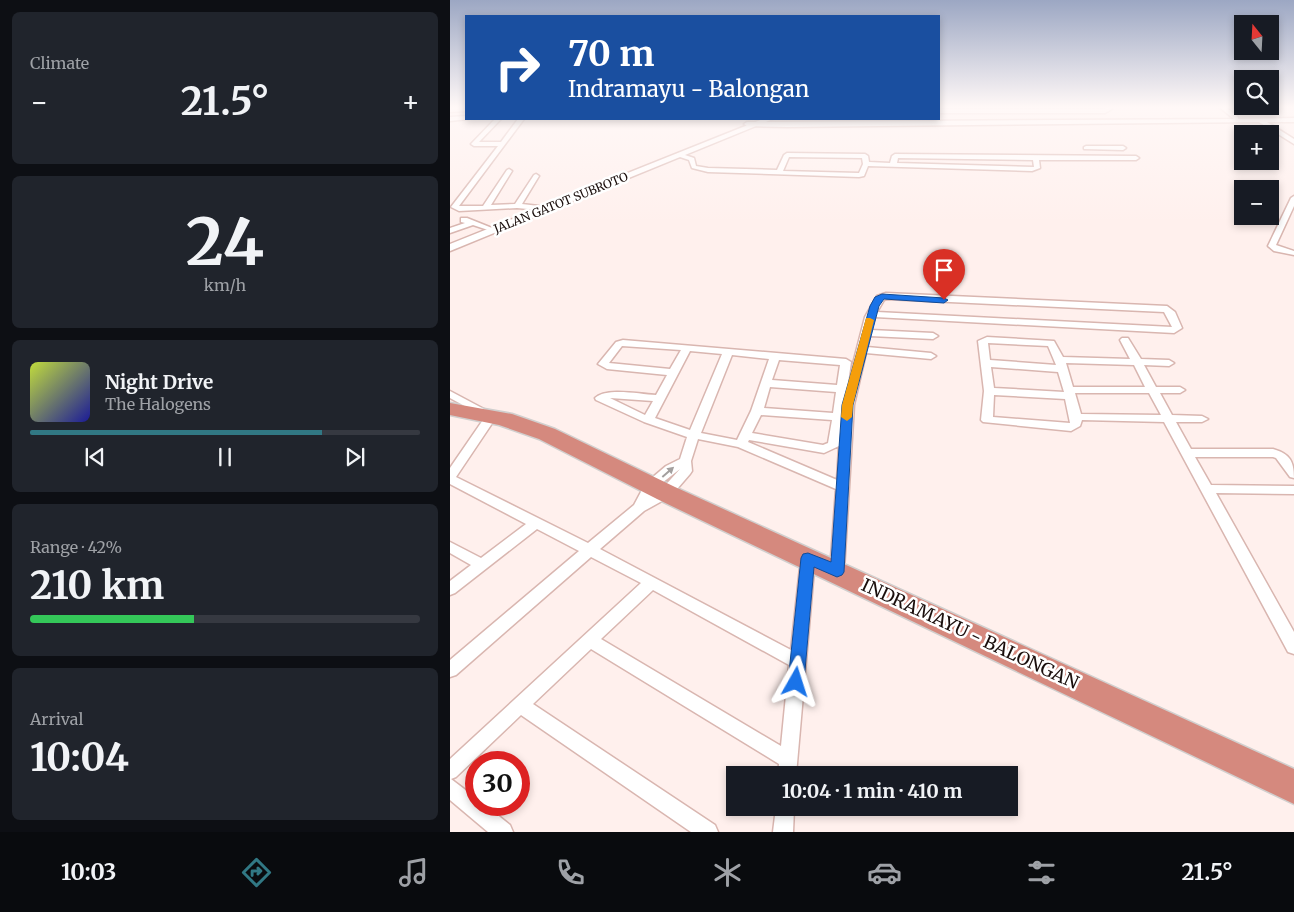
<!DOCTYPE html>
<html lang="en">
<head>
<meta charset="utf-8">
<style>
	:root { --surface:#171b24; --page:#20242c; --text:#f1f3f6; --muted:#9ea1a6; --line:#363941; --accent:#317884 }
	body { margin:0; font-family:Merriweather,serif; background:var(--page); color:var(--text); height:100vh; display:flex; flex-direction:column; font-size:19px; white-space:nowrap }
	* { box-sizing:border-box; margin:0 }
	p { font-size:16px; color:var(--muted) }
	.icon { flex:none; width:28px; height:28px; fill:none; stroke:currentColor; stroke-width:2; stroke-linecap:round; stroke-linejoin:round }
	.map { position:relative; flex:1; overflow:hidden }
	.sheet { display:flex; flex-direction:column; gap:12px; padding:12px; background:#0d0f14; width:450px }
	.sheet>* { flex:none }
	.guide { position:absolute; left:15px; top:15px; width:475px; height:105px; border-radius:0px; box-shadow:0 2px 8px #0003; background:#1a4fa0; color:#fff; overflow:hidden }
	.needle { width:32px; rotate:342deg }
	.tools { position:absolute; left:784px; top:15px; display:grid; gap:10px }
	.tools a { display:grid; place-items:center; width:45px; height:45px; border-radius:0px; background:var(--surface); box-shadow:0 2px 8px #0003; font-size:25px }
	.speed { position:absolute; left:15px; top:751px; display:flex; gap:10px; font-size:25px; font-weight:700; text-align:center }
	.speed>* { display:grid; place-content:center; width:65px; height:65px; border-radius:50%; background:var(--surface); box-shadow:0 2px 8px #0003; line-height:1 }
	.speed .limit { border:8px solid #d22; background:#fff; color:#111 }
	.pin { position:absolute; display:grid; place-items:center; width:42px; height:42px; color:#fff; margin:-51px -21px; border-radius:50% 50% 50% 0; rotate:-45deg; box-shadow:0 0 5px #0007 }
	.pin .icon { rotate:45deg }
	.me { position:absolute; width:55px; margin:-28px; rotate:6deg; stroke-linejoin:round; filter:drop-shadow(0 0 4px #0008) }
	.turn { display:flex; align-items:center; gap:18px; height:105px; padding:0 20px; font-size:22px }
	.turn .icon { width:65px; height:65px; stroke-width:2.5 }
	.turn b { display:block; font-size:35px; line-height:42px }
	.big { font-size:38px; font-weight:700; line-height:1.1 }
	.sheet .card { flex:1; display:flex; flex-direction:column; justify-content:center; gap:8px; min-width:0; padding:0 18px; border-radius:8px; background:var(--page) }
	.sheet .dial { align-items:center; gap:0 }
	.dial b { font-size:65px; line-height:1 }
	.song { display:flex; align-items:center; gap:15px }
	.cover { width:60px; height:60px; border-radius:8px; background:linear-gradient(135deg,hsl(70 70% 55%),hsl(240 70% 35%)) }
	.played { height:5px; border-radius:2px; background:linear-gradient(90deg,var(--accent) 75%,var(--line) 75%) }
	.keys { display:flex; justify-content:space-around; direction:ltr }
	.heat { display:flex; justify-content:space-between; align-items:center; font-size:28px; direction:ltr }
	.charge { height:8px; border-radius:4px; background:linear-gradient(90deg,#34c759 42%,var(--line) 0) }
	.trip { position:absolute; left:276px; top:766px; width:292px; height:50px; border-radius:0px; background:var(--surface); box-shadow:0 2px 8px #0003; font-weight:700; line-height:50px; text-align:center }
	.tabs { display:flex; height:80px; justify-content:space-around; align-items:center; background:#090b0e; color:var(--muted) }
	.tabs .icon { width:35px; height:35px }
	.tabs .on { color:var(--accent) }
	.tabs b { font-size:22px; color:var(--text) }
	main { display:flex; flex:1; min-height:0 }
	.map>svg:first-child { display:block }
</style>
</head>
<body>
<main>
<section class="sheet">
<div class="card"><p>Climate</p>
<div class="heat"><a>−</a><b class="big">21.5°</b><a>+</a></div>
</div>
<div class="card dial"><b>24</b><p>km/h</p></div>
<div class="card">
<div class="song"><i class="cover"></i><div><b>Night Drive</b><p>The Halogens</p></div></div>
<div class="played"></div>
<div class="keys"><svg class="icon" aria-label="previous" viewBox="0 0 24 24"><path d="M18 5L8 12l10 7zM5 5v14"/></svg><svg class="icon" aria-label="pause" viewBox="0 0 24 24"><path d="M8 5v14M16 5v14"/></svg><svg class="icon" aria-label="next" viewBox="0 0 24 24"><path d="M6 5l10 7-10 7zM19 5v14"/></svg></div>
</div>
<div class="card"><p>Range · 42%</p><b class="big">210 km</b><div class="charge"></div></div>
<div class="card"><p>Arrival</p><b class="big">10:04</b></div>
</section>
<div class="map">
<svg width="844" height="832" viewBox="0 0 844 832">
	<rect width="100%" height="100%" fill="#fff0ed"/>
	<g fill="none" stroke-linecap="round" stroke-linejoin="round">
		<g stroke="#d9b6b0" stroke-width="3">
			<g id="street">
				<polygon points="655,106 660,106 662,109 655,113 489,113 489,109 654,109 656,108"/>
				<polygon points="768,106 774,106 788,117 788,119 844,118 844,122 817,122 844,139 844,144 809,122 337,127 297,126 294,124 297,122 784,119"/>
				<polygon points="0,108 14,108 16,111 0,112"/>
				<polygon points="16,116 18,119 0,121 0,117"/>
				<polygon points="45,119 51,119 29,142 51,142 68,119 74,119 9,206 33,206 57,170 59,169 62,171 41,205 65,204 84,175 86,174 89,176 72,204 89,206 89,210 67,208 9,211 1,207 48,146 24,146 21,144"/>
				<polygon points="636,146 673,146 676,148 673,150 634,149 634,147"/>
				<path d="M 229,153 L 244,158 L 246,166 L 258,168 L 327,170 L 334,155 L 337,153 L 415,154 L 418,156 L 419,162 L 440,163 L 442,156 L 445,154 L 686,156 L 689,158 L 686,160 L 589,160 L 590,168 L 582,171 L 418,166 L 414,176 L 409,177 L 258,172 L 242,168 L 239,160 L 227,156 L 227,154 ZM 339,157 L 412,158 L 413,164 L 409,173 L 333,171 ZM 448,158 L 583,160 L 584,167 L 447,163 Z"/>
				<polygon points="844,196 844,206 826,245 844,251 844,255 824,251 818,246 841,198"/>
				<polygon points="11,218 17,218 42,228 38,230 23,225 0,233 0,228 15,223 11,222"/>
				<path d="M 436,293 L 717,306 L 725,312 L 732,328 L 724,333 L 425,317 L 421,330 L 483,333 L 488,336 L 483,339 L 420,336 L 417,347 L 481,353 L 486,356 L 481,359 L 416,353 L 404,405 L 394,571 L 392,575 L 387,576 L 382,575 L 380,571 L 386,489 L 288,447 L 248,439 L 241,461 L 242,471 L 240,474 L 221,496 L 194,511 L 150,549 L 341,650 L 351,558 L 353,554 L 358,553 L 363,554 L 365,558 L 346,775 L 328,775 L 329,764 L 141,649 L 83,704 L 265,825 L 268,832 L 241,832 L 71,715 L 6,777 L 1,779 L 26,798 L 26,805 L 35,805 L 60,825 L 63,832 L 38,832 L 0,800 L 0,759 L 191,583 L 141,557 L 6,675 L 0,677 L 0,660 L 129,551 L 87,529 L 5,593 L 0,595 L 0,581 L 21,565 L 0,553 L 0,542 L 31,558 L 76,524 L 0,484 L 0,468 L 35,417 L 0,398 L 0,391 L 47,416 L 6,477 L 138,543 L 184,505 L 192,490 L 203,477 L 216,466 L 230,459 L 237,437 L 194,422 L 146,400 L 145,398 C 156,387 190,394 206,395 L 217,375 L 157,369 L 148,364 L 166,342 L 173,340 L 396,359 L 401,362 L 398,383 L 415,317 L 427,296 ZM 437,299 L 714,312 L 722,327 L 427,312 L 434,300 ZM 172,346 L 231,350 L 220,369 L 159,363 ZM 240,351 L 272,354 L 240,430 L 205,418 ZM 282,355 L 319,359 L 301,411 L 287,440 L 251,433 ZM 329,360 L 390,365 L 387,385 L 322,380 ZM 320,387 L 386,392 L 383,413 L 314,408 ZM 160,398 L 203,401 L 195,415 ZM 311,415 L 382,420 L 378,443 L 373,445 L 302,433 ZM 299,440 L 374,453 L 389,446 L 387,480 L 298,442 ZM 230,469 L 211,490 L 203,495 L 212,483 ZM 203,590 L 339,665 L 331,746 L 151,639 Z"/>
				<path d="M 537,337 L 604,341 L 613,357 L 680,359 L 670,340 L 672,338 L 678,338 L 691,359 L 719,360 L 724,363 L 719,366 L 694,365 L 706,387 L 730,387 L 735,390 L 730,393 L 710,393 L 722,415 L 752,416 L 758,419 L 752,422 L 726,422 L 741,449 L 823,449 C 840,454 844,461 844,478 L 840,477 L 826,458 L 823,457 L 745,457 L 761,485 L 844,486 L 844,494 L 766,493 L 844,632 L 844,654 L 838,652 L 714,422 L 632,420 L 630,426 L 621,431 L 533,422 L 531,420 L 534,391 L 528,341 ZM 538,343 L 598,346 L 606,365 L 540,360 ZM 616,363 L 684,365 L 695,387 L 623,387 ZM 541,367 L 608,372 L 614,392 L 544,388 ZM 625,393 L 699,393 L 711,415 L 631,414 ZM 544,395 L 615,399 L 620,423 L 543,417 Z"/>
				<polygon points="326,808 344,808 343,832 323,832"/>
			</g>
		</g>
		<g stroke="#d9b6b0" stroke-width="3">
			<polygon id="secondary" points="313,119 323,119 0,251 0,244"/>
		</g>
		<g stroke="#d1cfce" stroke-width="3">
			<polygon id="highway" points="0,403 62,414 105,429 225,487 844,769 844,804 207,499 89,439 49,425 0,415"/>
		</g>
		<use href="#street" fill="#fff" fill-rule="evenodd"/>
		<use href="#secondary" fill="#fff" fill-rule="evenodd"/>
		<use href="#highway" fill="#d5897e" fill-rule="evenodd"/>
	</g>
	<defs><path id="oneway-solid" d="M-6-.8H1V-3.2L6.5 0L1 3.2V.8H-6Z" transform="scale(1.25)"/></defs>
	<use fill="#a39f9e" href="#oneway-solid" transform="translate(218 472) rotate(-41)"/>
	<linearGradient id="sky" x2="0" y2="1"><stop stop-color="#9ca7c3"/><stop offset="0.48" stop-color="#fff8f7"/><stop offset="1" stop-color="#fff8f7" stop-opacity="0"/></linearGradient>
	<rect width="844" height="223" fill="url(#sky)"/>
	<polygon fill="#1a73e8" stroke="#114b97" points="432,294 494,298 498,300 494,303 434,299 429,306 403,405 394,572 392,575 387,577 364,567 354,682 352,687 346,689 340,687 338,682 351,558 353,554 358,553 381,562 392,405 420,306 425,297"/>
	<polygon fill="#f59e0b" points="416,318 420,318 424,320 403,405 402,417 397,421 391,417 392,405"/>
	<g text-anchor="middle" stroke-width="5" stroke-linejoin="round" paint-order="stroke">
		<g font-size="12" fill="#1a0e0c" stroke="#fff">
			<text transform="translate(111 203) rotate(-22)" y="4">JALAN GATOT SUBROTO</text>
		</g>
		<g font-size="18" fill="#1a0e0c" stroke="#fff">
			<text transform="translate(520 634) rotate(25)" y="6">INDRAMAYU - BALONGAN</text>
		</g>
	</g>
</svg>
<div class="tools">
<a><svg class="needle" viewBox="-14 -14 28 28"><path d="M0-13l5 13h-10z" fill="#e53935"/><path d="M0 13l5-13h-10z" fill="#9ea1a6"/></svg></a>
<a><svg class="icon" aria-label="search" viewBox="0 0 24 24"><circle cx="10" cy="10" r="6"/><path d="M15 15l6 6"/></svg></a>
<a>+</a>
<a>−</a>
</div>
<div class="speed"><div class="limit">30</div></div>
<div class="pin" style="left:494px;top:300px;background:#d93025"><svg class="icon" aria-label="arrive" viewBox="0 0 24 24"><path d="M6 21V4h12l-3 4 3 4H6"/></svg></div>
<svg class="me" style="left:346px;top:682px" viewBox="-20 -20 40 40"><path d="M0-17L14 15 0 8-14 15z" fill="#1a73e8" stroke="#fff" stroke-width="4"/></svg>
<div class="trip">10:04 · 1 min · 410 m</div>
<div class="guide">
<div class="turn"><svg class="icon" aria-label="right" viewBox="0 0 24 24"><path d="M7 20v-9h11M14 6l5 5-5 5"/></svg><div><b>70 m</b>Indramayu - Balongan</div></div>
</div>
</div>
</main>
<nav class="tabs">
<b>10:03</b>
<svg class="icon on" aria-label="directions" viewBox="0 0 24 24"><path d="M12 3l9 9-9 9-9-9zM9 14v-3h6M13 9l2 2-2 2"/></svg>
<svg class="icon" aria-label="music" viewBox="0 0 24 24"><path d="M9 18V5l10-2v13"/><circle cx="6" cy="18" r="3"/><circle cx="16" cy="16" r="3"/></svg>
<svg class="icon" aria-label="phone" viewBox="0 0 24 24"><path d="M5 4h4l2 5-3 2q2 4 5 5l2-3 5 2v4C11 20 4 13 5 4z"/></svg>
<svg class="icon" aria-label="climate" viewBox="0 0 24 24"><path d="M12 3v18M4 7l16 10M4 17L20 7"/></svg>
<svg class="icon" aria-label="car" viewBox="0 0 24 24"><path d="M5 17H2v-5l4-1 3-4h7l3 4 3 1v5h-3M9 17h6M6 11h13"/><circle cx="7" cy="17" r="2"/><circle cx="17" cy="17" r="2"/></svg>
<svg class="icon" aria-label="filters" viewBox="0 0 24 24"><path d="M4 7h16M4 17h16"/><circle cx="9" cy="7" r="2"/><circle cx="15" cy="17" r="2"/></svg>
<b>21.5°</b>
</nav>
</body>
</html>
